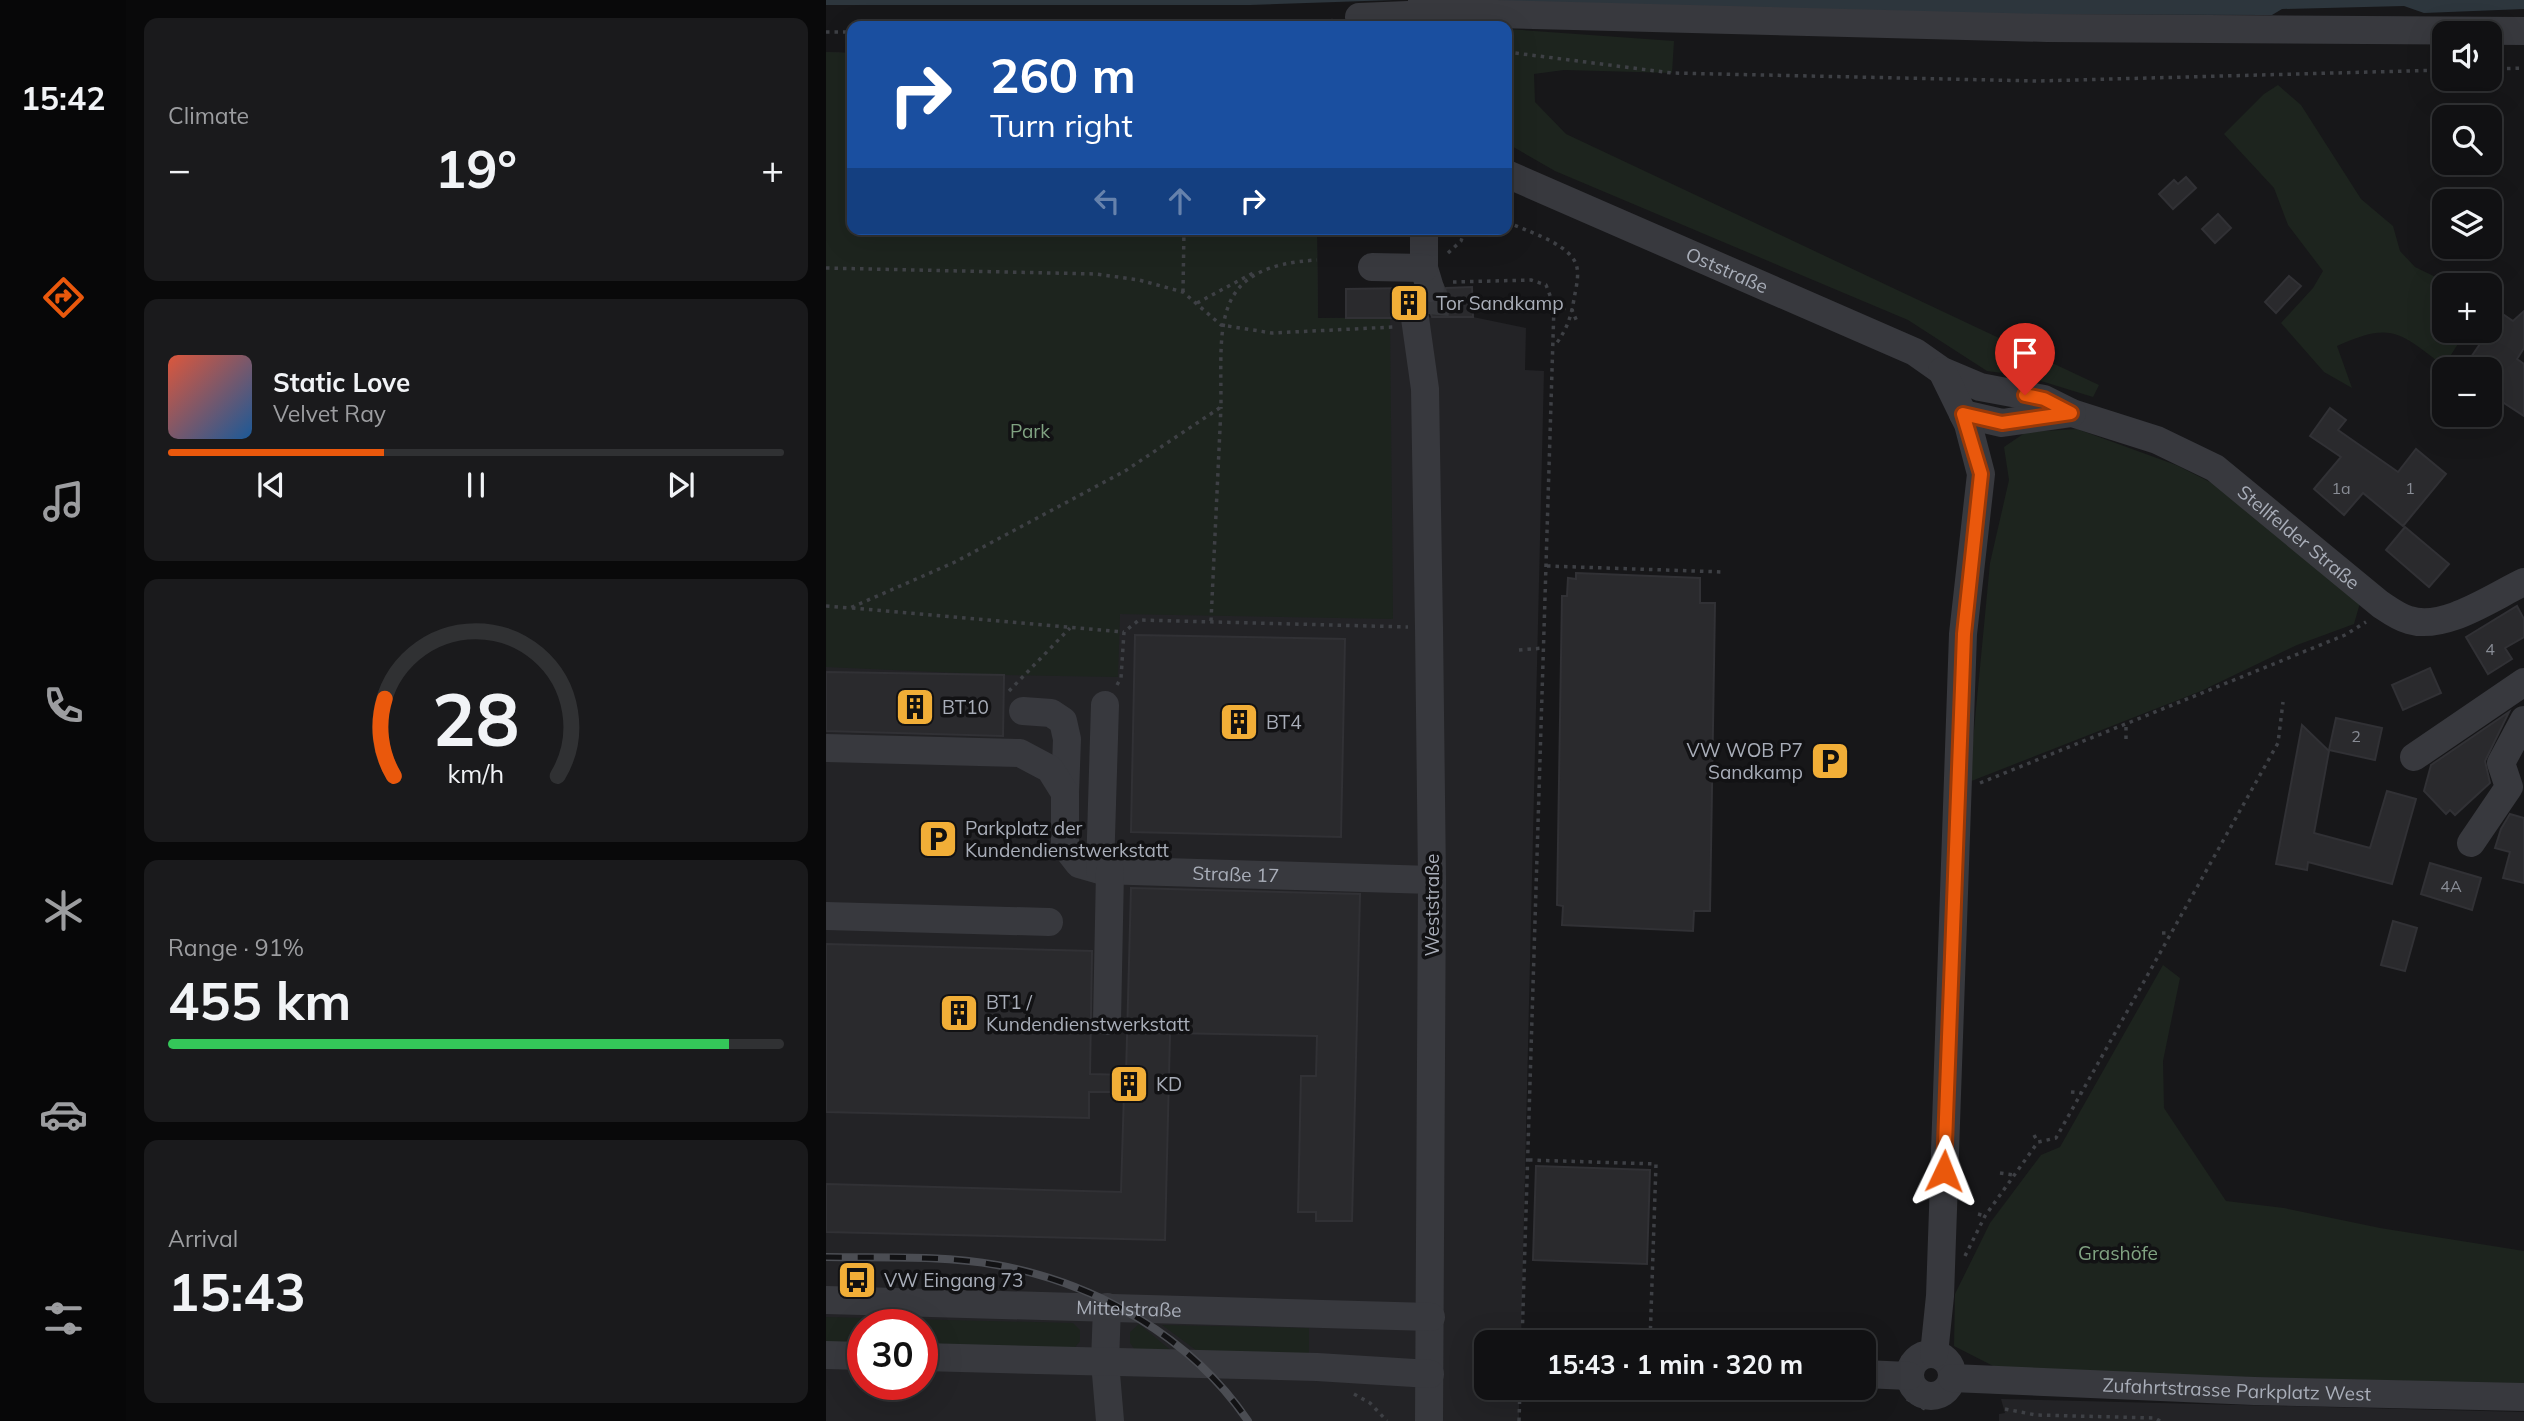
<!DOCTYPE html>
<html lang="en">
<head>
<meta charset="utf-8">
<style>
	:root { --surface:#111113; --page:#1a1a1c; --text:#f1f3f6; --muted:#9c9da0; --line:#303133; --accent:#ea580c }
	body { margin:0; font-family:Mulish,sans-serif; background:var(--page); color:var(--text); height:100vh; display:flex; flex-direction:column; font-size:26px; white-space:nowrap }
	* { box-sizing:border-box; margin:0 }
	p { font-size:23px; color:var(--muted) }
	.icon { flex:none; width:38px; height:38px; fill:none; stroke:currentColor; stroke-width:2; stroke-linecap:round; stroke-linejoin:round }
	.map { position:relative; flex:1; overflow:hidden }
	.details { display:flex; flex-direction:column; gap:18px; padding:18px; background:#09090a; width:700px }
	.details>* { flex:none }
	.guide { position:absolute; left:21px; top:21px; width:665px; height:214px; border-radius:14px; box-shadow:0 7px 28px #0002,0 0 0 2px var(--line); background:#1a4fa0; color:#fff; overflow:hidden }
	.buttons { position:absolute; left:1606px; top:21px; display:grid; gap:14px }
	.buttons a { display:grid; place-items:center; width:70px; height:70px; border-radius:14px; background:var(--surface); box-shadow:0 7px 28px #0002,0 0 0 2px var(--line); font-size:35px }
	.speed { position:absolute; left:21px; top:1309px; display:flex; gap:14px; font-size:35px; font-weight:700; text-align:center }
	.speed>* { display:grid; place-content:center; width:91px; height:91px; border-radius:50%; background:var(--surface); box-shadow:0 7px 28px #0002,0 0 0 2px var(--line); line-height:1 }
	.speed .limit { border:10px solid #d22; background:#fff; color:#111 }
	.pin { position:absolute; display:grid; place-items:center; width:60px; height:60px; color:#fff; margin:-72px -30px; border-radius:50% 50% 50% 0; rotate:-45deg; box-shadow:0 0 7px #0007 }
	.pin .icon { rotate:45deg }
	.me { position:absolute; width:77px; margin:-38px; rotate:2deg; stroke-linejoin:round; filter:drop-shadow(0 0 5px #0008) }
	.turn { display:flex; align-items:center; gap:24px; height:147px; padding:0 28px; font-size:32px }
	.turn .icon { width:91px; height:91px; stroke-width:2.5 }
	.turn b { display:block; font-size:49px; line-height:60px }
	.lanes { display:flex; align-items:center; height:66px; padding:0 28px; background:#0003; justify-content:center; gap:35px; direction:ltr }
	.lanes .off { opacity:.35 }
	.big { font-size:52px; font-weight:700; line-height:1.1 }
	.details .tile { flex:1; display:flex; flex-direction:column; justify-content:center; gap:10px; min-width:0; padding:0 24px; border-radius:14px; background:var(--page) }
	.details .dial { align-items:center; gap:0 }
	.dial svg { height:182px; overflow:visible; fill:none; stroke:var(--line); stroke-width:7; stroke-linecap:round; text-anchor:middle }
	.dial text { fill:var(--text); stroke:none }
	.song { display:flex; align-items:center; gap:21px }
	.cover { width:84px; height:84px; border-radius:10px; background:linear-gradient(135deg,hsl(10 70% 55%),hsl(210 70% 35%)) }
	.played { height:7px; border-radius:4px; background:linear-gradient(90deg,var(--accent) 35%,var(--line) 35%) }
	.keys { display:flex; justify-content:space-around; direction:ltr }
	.heat { display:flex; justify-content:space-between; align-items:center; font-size:38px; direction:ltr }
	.charge { height:10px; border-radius:5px; background:linear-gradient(90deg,#34c759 91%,var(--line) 0) }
	.trip { position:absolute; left:648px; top:1330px; width:402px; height:70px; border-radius:14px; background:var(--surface); box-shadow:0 7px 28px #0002,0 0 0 2px var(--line); font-weight:700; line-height:70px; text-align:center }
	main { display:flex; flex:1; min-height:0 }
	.tabs { display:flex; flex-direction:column; width:126px; justify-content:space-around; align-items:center; background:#070708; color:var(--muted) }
	.tabs .icon { width:49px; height:49px }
	.tabs .selected { color:var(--accent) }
	.tabs b { font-size:32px; color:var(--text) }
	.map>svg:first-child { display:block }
</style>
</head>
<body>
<main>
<nav class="tabs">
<b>15:42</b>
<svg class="icon selected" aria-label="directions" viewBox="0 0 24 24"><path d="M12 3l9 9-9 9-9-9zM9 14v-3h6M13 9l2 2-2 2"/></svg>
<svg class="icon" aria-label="music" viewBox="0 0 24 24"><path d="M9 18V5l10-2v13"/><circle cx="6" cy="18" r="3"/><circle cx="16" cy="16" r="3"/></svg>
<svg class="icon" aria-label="phone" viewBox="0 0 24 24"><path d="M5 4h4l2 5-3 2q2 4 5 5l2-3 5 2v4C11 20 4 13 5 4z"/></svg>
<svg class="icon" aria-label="climate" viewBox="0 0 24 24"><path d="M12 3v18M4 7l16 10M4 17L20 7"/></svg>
<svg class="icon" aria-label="car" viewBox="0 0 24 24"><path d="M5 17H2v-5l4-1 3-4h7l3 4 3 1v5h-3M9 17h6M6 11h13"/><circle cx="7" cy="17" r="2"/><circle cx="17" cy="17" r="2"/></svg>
<svg class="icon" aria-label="filters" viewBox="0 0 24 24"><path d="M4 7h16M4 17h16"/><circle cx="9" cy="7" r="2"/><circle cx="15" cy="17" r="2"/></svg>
</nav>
<section class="details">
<div class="tile"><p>Climate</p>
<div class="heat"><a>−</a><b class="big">19°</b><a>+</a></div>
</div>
<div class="tile">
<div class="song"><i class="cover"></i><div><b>Static Love</b><p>Velvet Ray</p></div></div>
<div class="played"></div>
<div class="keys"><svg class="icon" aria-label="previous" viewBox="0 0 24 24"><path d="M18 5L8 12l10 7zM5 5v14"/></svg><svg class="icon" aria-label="pause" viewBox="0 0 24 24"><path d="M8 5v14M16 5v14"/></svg><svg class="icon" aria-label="next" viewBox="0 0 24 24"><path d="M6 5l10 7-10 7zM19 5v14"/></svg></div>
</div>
<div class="tile dial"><svg viewBox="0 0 100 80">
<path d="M14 69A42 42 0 1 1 86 69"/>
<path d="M14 69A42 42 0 0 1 10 35" stroke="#ea580c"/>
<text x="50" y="56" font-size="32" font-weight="700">28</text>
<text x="50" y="72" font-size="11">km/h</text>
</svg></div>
<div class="tile"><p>Range · 91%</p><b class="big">455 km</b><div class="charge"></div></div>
<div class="tile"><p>Arrival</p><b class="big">15:43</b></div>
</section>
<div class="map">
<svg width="1698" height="1421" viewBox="0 0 1698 1421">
	<rect width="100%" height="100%" fill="#171719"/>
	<g fill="#232326" fill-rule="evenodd">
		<path d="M 0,52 L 26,53 L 26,229 L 491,229 L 492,318 L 647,317 L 700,328 L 699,370 L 718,371 L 695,1342 L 660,1342 L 660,1388 L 693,1388 L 693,1421 L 0,1421 ZM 37,1325 L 96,1325 L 96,1384 L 37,1384 Z"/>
		<polygon points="1175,1399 1698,1412 1698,1421 1173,1421 1173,1414 1179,1413"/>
	</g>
	<g fill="#1d241e">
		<polygon points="681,29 848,41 846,73 738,70 708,74 709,102 740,134 1273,385 1267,397 1199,376 1161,371 1082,320 729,171 682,144"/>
		<polygon points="0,52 26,53 26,229 491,229 492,318 564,318 567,619 294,614 292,677 178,675 0,667"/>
		<path d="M 1452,85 L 1475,105 L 1535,199 L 1567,226 L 1574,251 L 1589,267 L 1626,285 L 1619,285 L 1619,331 L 1640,331 L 1618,366 C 1573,332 1566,321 1511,346 L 1526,388 L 1498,372 L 1455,323 L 1487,288 L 1497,271 L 1462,225 L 1448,188 L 1398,134 L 1438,94 Z"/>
		<polygon points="1251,429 1350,465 1394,487 1534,603 1528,624 1471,645 1375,691 1143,782 1164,563 1183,480 1178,447 1200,432"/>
		<polygon points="1337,965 1354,978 1337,1061 1338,1108 1400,1201 1458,1208 1554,1228 1698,1251 1698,1384 1177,1371 1128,1346 1129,1294 1164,1223 1215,1155 1234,1147"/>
		<polygon points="0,1317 247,1323 254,1330 254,1341 247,1350 96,1346 96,1325 37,1325 37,1345 0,1344"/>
		<polygon points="313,1324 347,1352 310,1351 304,1343 304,1332"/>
		<polygon points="336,1325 483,1328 483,1355 374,1353"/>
	</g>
	<g fill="#2d363d">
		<polygon points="0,0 568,0 424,5 0,5"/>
		<polygon points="653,0 1698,0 1698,9 1598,13 1578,6 1456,9 1446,15 1010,14"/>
	</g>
	<g fill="#2a2a2d" stroke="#313135" stroke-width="2">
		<polygon points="1360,177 1370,188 1347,209 1333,194 1348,180 1352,184"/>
		<polygon points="1392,214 1405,228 1389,243 1376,229"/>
		<polygon points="1463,276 1475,286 1450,313 1439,302"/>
		<polygon points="646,287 647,317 606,317 602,307 587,302 578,305 573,318 520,318 520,289 587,288 592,300 601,304 616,300 620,288"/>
		<polygon points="1698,311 1698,348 1691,359 1698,364 1698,416 1664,394 1664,369 1637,369 1675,313 1687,321"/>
		<polygon points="1504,408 1520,420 1512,430 1572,472 1590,449 1620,474 1577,526 1537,493 1518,515 1488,489 1515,457 1484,436"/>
		<polygon points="1579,527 1623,564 1603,587 1560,550"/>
		<polygon points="750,573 874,578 874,603 889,603 884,911 868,911 867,931 736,925 737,906 731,905 736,596 741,596 742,578 750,579"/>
		<polygon points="1691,606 1698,619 1698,637 1679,648 1686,659 1662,674 1640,637"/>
		<polygon points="309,635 519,639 515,837 305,832"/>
		<polygon points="1604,668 1615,693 1577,710 1566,685"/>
		<polygon points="0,672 178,675 177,736 0,731"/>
		<polygon points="1683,712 1659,761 1664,783 1629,815 1624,810 1620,814 1598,791 1605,765"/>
		<polygon points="1510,718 1556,728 1549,760 1503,750"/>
		<polygon points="1476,725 1503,751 1488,833 1544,848 1561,791 1590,799 1566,884 1482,862 1481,870 1450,864"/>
		<polygon points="1684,814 1698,818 1698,883 1677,878 1684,852 1669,848 1675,829"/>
		<polygon points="1604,863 1655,878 1646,910 1595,894"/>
		<polygon points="305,888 534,894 526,1221 490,1221 490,1212 472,1212 475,1076 490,1076 491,1036 344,1033 339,1240 0,1232 0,1184 295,1192 298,1092 263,1092 263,1118 0,1112 0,944 266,951 264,1074 300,1075"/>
		<polygon points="1567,921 1591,928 1579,971 1555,965"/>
		<polygon points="710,1166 824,1170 821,1264 707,1260"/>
	</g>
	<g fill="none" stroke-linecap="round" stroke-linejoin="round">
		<polyline stroke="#343539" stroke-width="28" stroke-dasharray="28 14" stroke-linecap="butt" points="604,288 610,301 608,321"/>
		<g stroke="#3e4045" stroke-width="3.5" stroke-dasharray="3.5 5" stroke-linecap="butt">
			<polyline points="461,26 511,20"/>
			<polyline points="0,32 26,32"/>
			<polyline points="681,52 846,73 1212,81 1619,70"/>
			<polyline points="1664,69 1698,68"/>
			<path d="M 681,222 C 700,231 736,241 748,260 C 755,271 750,287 748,299 C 745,317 741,329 730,344"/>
			<polyline points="622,253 635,241 639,229"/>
			<polyline points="0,268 270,274 313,280 357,292 395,325 446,333 567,327"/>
			<polyline points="627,282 705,280 720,285 728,306 696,1342"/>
			<polyline points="357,292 358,229"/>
			<polyline points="371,303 429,272"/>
			<polyline points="728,306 746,310 752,324"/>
			<polyline points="721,566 898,572"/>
			<path d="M 0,606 L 24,608 L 129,562 L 299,471 L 395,407 C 395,322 385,266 491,260"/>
			<polyline points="26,608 298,632"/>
			<polyline points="385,621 395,407"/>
			<polyline points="693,650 718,648"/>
			<polyline points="291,685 295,678 298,632 313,620 582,627"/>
			<polyline points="183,691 244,628"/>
			<polyline points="1300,739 1300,726"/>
			<polyline points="1154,783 1519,635 1540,622"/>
			<polyline points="1336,933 1344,933"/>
			<polyline points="1245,1092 1255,1093"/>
			<polyline points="1208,1135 1212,1142"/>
			<polyline points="703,1160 830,1164 824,1342"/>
			<polyline points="1174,1173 1188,1175"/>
			<polyline points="1152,1214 1159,1216"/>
			<polyline points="1139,1256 1159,1216 1212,1142 1230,1138 1452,743 1457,702"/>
			<polyline points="528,1394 544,1403 561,1421"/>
			<polyline points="1081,1399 1099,1409 1124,1402"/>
			<polyline points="1179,1409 1210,1415 1329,1418 1334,1421"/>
			<polyline points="693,1421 694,1388"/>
		</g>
		<g stroke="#38393e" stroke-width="28">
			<polyline points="533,17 631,13 1221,28 1698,31"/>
			<path id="s1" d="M 681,174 L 1089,352 L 1116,371 L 1154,387 L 1218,399 L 1246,413 L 1331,440 L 1389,468 L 1554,604 C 1563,610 1572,617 1583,620 C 1619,631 1666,597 1698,582"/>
			<polyline points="598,229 598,268 604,288"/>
			<polyline points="546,267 598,268"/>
			<polyline points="589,318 599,389 603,628 606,880 603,1421"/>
			<polyline points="1137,414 1176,423 1246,413"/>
			<polyline points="197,711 225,713 237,721 241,739 239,793"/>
			<path id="s2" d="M 0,748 L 194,753 L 224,769 L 239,793 L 239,846 L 253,864 L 274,870 L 606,880"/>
			<polyline points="1588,757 1698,682"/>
			<polyline points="1645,843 1683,787 1675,763 1698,720"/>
			<polyline points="274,870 279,705"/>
			<polyline points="0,916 223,922"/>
			<polyline points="281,1021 284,871"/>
			<path id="s3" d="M 0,1300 L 605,1317"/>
			<polyline points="281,1307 279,1362 284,1421"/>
			<circle cx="1105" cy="1375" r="21"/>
			<polyline points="1108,1354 1114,1296 1137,634 1155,474 1142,424 1116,371"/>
			<polyline points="0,1355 37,1356"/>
			<polyline points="96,1357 491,1367 604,1374"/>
			<polyline points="1038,1374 1083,1376"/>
			<path id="s4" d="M 1126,1378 L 1428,1391 L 1698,1397"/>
		</g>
		<g stroke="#4b4d53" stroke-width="8">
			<path id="rail" d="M 0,1257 C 56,1258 115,1255 171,1265 C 270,1283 365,1337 422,1421"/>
		</g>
		<use href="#rail" stroke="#121214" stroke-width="5" stroke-dasharray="16" stroke-linecap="butt"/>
		<polyline stroke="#38393e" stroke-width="28" points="596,0 596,26"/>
	</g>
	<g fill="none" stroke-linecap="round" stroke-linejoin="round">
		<g stroke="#983908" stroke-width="18">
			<polyline id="route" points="1118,1171 1138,634 1155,474 1137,414 1176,423 1245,413 1218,399 1199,395"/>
		</g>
		<use href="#route" stroke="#ea580c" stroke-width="12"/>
	</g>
	<defs>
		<g id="building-square" transform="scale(2.0125)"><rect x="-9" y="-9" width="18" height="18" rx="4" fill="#f1ae37" stroke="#121214"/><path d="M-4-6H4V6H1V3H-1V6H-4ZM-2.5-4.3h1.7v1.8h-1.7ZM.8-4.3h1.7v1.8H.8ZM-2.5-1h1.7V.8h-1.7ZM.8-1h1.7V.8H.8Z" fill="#111"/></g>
		<g id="parking-square" transform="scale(2.0125)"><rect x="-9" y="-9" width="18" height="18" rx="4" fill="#f1ae37" stroke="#121214"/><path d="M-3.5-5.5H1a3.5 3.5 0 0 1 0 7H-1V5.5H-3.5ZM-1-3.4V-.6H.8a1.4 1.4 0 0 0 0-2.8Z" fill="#111"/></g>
		<g id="bus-square" transform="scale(2.0125)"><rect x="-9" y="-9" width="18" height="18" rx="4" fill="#f1ae37" stroke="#121214"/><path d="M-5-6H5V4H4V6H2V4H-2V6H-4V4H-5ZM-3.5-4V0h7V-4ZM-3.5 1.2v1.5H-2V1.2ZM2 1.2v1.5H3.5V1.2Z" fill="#111"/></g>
	</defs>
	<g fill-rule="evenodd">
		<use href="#building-square" x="583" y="303"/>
		<use href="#building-square" x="89" y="707"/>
		<use href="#building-square" x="413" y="722"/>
		<use href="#parking-square" x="1004" y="761"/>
		<use href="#parking-square" x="112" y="839"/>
		<use href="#building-square" x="133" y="1013"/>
		<use href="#building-square" x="303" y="1084"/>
		<use href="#bus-square" x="31" y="1280"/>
	</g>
	<g text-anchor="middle" stroke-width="7" stroke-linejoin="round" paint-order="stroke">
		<g font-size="16" fill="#888c95">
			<text x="1515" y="494">1a</text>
			<text x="1584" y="494">1</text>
			<text x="1664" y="655">4</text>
			<text x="1530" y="742">2</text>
			<text x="1625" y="892">4A</text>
		</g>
		<g font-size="19" fill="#a9aeb9" stroke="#121214">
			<text dy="7" stroke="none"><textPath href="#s1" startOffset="240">Oststraße</textPath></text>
			<text dy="7" stroke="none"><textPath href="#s1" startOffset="878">Stellfelder Straße</textPath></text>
			<text dy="7" stroke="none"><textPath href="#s2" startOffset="490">Straße 17</textPath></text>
			<text transform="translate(606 905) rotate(-90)" y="7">Weststraße</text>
			<text dy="7" stroke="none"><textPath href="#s3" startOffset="303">Mittelstraße</textPath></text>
			<text dy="7" stroke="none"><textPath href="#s4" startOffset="285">Zufahrtstrasse Parkplatz West</textPath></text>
		</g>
		<g font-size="19" fill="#a9aeb9" stroke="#121214" text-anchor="start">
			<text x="610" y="310">Tor Sandkamp</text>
			<text x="116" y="714">BT10</text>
			<text x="440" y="729">BT4</text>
			<text x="977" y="757" text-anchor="end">VW WOB P7<tspan x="977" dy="22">Sandkamp</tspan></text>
			<text x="139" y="835">Parkplatz der<tspan x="139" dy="22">Kundendienstwerkstatt</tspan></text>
			<text x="160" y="1009">BT1 /<tspan x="160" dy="22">Kundendienstwerkstatt</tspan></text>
			<text x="330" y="1091">KD</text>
			<text x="58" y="1287">VW Eingang 73</text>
		</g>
		<g font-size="19" fill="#80a382" stroke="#121214">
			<text x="204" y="438">Park</text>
			<text x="1292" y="1260">Grashöfe</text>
		</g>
	</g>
</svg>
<div class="buttons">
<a><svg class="icon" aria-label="sound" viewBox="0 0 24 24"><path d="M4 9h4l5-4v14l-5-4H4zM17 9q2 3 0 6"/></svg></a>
<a><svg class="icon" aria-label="search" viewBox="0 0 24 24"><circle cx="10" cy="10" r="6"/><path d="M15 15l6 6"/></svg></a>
<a><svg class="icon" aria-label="layers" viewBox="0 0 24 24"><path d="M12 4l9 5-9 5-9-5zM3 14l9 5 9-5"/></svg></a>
<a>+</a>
<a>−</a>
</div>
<div class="speed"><div class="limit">30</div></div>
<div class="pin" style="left:1199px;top:395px;background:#d93025"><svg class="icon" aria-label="arrive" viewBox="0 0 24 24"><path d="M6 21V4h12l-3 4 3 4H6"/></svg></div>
<svg class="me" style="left:1118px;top:1171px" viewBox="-20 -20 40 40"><path d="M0-17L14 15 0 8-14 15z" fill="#ea580c" stroke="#fff" stroke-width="4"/></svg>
<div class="trip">15:43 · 1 min · 320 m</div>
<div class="guide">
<div class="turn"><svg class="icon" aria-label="right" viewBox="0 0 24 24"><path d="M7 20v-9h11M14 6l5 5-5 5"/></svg><div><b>260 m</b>Turn right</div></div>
<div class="lanes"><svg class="icon off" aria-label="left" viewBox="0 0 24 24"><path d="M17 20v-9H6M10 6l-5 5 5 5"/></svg><svg class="icon off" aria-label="ahead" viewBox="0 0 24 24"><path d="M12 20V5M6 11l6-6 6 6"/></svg><svg class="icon" aria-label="right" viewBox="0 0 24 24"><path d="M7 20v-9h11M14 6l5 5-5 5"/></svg></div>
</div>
</div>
</main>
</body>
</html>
